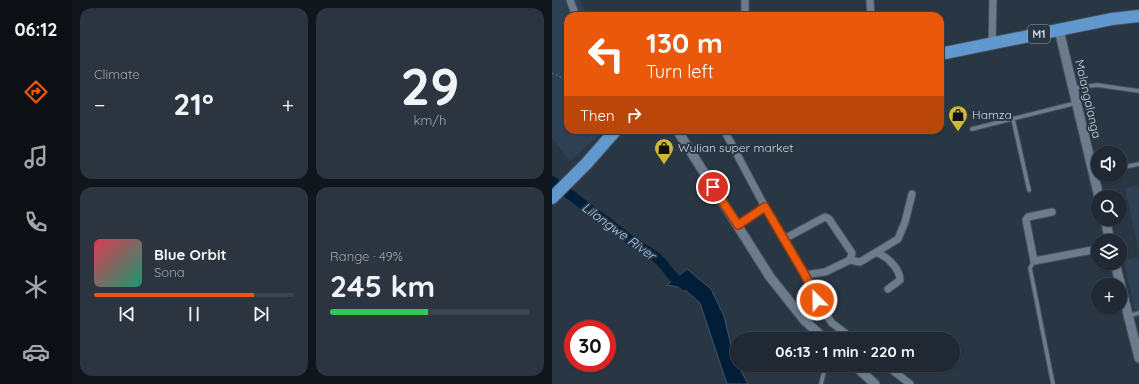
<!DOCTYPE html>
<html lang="en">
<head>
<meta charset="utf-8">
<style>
	:root { --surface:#1f2833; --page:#2c343f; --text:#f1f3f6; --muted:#a1a6ac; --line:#3c444e; --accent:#ea580c }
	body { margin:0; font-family:Quicksand,sans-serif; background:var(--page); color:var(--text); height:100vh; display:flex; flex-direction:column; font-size:15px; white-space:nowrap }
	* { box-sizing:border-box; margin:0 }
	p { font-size:13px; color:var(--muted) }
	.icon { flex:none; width:22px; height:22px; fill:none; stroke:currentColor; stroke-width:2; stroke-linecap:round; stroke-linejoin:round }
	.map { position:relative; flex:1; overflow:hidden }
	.sheet { display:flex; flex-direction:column; gap:8px; padding:8px; background:#11161c; width:480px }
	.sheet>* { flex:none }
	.top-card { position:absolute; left:12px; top:12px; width:380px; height:122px; border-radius:12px; box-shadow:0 1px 3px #0004,0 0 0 1px var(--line); background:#ea580c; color:#fff; overflow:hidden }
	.fabs { position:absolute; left:539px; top:146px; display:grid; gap:8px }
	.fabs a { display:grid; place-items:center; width:36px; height:36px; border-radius:50%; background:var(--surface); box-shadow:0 1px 3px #0004,0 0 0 1px var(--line); font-size:20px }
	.speed { position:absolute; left:12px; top:320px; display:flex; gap:8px; font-size:20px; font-weight:700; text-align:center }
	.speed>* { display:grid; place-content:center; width:52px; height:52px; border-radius:50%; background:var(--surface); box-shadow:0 1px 3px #0004,0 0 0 1px var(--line); line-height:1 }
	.speed .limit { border:6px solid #d22; background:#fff; color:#111 }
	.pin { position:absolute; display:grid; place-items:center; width:34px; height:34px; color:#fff; margin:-17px; border:2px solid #fff; border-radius:50%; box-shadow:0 1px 4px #0007 }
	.me { position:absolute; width:44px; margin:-22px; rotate:337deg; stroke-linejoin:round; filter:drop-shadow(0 0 3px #0008) }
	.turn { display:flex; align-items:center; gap:14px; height:84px; padding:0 16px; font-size:18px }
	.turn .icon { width:52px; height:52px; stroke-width:2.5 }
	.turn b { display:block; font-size:28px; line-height:34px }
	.then { display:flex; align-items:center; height:38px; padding:0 16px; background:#0003; gap:8px; font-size:15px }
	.big { font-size:30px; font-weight:800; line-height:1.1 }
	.sheet .widget { flex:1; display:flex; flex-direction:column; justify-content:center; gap:6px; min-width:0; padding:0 14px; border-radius:12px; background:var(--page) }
	.sheet .dial { align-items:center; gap:0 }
	.dial b { font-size:52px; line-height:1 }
	.song { display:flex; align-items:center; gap:12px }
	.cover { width:48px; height:48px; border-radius:6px; background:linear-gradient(135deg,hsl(350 70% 55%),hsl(160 70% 35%)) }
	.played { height:4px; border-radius:2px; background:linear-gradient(90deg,var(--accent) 80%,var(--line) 80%) }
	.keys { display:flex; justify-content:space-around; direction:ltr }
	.heat { display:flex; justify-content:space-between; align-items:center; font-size:22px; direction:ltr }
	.charge { height:6px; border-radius:3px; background:linear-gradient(90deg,#34c759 49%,var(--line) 0) }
	.sheet .tiles { flex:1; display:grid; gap:8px; grid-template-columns:repeat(2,1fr) }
	.trip { position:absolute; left:178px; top:332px; width:230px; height:40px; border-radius:20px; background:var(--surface); box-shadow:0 1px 3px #0004,0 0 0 1px var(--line); font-weight:800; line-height:40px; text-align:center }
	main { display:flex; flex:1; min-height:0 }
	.menu { display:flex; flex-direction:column; width:72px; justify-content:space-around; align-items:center; background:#0c1014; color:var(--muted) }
	.menu .icon { width:28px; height:28px }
	.menu .selected { color:var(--accent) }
	.menu b { font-size:18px; color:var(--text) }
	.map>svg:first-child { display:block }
</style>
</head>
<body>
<main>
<nav class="menu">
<b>06:12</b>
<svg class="icon selected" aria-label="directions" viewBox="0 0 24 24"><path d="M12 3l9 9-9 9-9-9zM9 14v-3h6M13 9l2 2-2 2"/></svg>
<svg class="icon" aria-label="music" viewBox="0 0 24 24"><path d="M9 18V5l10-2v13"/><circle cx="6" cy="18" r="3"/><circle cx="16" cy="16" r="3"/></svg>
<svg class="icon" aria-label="phone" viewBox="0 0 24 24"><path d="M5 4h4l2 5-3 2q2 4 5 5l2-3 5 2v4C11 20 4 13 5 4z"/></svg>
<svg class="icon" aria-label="climate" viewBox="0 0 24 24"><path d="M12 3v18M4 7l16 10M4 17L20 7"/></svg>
<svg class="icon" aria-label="car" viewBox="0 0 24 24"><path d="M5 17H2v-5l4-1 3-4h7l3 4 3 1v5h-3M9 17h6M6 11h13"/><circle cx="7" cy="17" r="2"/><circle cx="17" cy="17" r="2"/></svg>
</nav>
<section class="sheet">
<div class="tiles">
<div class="widget"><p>Climate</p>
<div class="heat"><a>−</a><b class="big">21°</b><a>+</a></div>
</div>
<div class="widget dial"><b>29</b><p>km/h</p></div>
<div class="widget">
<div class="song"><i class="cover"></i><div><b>Blue Orbit</b><p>Sona</p></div></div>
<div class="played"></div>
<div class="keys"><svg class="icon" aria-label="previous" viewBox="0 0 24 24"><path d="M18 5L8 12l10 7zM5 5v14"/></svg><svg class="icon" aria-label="pause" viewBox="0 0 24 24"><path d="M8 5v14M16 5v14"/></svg><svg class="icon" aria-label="next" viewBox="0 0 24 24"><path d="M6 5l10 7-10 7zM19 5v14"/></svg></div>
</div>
<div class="widget"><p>Range · 49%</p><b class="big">245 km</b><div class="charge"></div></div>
</div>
</section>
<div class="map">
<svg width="587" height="384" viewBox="0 0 587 384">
	<rect width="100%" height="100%" fill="#293644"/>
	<g fill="#2e4053">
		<polygon points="0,0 28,0 35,16 16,16 16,130 53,130 18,161 0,138"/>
		<polygon points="587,185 587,253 573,188"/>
		<polygon points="587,257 587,313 583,313 572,260"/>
	</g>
	<polygon fill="#011e38" stroke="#3f566a" points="135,269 159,289 172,316 182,358 196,384 175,384 148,303 131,288 115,285"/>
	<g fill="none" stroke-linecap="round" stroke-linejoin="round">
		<path stroke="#011e38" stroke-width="10" d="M 0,181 C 26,201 53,220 79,241 C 87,247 97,251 105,258 C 118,269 116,276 133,285"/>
		<g stroke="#46515d" stroke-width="5.5">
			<g id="lane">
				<polyline points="522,88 545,85 587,91"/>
				<polyline points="461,119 477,190"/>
				<polyline points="420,129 524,103"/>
				<polyline points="568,168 587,164"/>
				<polyline points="482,261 478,268 501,384"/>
				<polyline points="577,316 587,313"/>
				<polyline points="267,365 272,372 269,384"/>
			</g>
		</g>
		<g stroke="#46515d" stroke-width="9">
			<g id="street">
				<polyline points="18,0 24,16"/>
				<polyline points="193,0 193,16"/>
				<polyline points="318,0 319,16"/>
				<polyline points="440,44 441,0"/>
				<polyline points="172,130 213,207 253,275 266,303 280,323 301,339"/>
				<polyline points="500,212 476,217 474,220 482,261 546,249"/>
				<polyline points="186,225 213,207"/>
				<polyline points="232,239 273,217 277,219 300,253 298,260 273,272 253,275"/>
				<path d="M 325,253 C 335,256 348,269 348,280 L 336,289"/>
				<polyline points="298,260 308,262 346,239 353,222 360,194"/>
				<polyline points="334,365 358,384"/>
			</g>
		</g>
		<g stroke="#46515d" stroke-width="11">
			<g id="secondary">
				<polyline points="507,30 547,197"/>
				<polyline points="125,130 218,277 253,321 273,339"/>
				<polyline points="553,219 558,241"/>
				<polyline points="563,263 587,358"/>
				<polyline points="302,365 323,384"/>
			</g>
		</g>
		<g stroke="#46515d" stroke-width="14">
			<g id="highway">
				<polyline points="388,54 560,19 587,16"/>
				<polyline points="0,198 34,164 64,130"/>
			</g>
		</g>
		<polyline stroke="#67727e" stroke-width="1" stroke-dasharray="2 2" stroke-linecap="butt" points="0,73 8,77 16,76"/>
		<use href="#lane" stroke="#6d7c8c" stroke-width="3.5"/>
		<use href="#street" stroke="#6d7c8c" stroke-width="7"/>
		<use href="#secondary" stroke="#6d7c8c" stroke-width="9"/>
		<use href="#highway" stroke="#6198ce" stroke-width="12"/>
	</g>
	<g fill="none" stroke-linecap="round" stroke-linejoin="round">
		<g stroke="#983908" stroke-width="10">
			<polyline id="route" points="161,187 186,225 213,207 253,275 265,300"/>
		</g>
		<use href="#route" stroke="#ea580c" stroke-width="7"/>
	</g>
	<defs>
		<g id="shop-pin" transform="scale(1)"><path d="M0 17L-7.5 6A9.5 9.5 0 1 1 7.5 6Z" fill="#ceb837" stroke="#293644"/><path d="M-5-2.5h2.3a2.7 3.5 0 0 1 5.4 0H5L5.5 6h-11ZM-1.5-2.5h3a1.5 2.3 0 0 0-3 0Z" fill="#111"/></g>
	</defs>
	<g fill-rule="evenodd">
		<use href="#shop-pin" x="406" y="115"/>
		<use href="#shop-pin" x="112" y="148"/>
	</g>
	<g text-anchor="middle" stroke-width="4" stroke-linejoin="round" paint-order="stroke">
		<rect fill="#293644" stroke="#9da7b1" stroke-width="1" x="476" y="25" width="22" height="18" rx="3"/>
		<g font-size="11" font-weight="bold" fill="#cfd7e0">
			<text x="487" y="38">M1</text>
		</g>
		<g font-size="12" fill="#cfd7e0" stroke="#293644">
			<text transform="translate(536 99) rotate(77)" y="4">Malangalanga</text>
		</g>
		<g font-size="12" fill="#cfd7e0" stroke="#293644" text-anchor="start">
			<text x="420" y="119">Hamza</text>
			<text x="126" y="152">Wulian super market</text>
		</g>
		<g font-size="13" font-style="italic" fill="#a9cdf2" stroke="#293644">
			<text transform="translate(67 231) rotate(36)" y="5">Lilongwe River</text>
		</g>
	</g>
</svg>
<div class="fabs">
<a><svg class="icon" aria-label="sound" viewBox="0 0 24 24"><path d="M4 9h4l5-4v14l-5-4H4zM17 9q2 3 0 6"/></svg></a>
<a><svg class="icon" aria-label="search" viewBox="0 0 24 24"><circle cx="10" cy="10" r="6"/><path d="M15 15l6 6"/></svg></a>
<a><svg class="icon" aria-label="layers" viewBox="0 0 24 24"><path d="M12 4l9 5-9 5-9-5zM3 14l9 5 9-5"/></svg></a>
<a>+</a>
</div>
<div class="speed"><div class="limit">30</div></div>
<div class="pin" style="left:161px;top:187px;background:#d93025"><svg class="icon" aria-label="arrive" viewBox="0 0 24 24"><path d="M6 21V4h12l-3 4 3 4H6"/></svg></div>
<svg class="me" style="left:265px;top:300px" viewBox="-20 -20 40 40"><circle r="17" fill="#ea580c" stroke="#fff" stroke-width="3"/><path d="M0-11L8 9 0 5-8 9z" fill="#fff"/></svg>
<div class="trip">06:13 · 1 min · 220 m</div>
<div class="top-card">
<div class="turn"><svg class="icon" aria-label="left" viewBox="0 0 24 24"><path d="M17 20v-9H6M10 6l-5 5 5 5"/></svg><div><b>130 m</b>Turn left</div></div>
<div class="then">Then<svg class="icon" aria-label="right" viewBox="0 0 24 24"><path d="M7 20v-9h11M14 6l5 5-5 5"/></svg></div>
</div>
</div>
</main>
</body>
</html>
